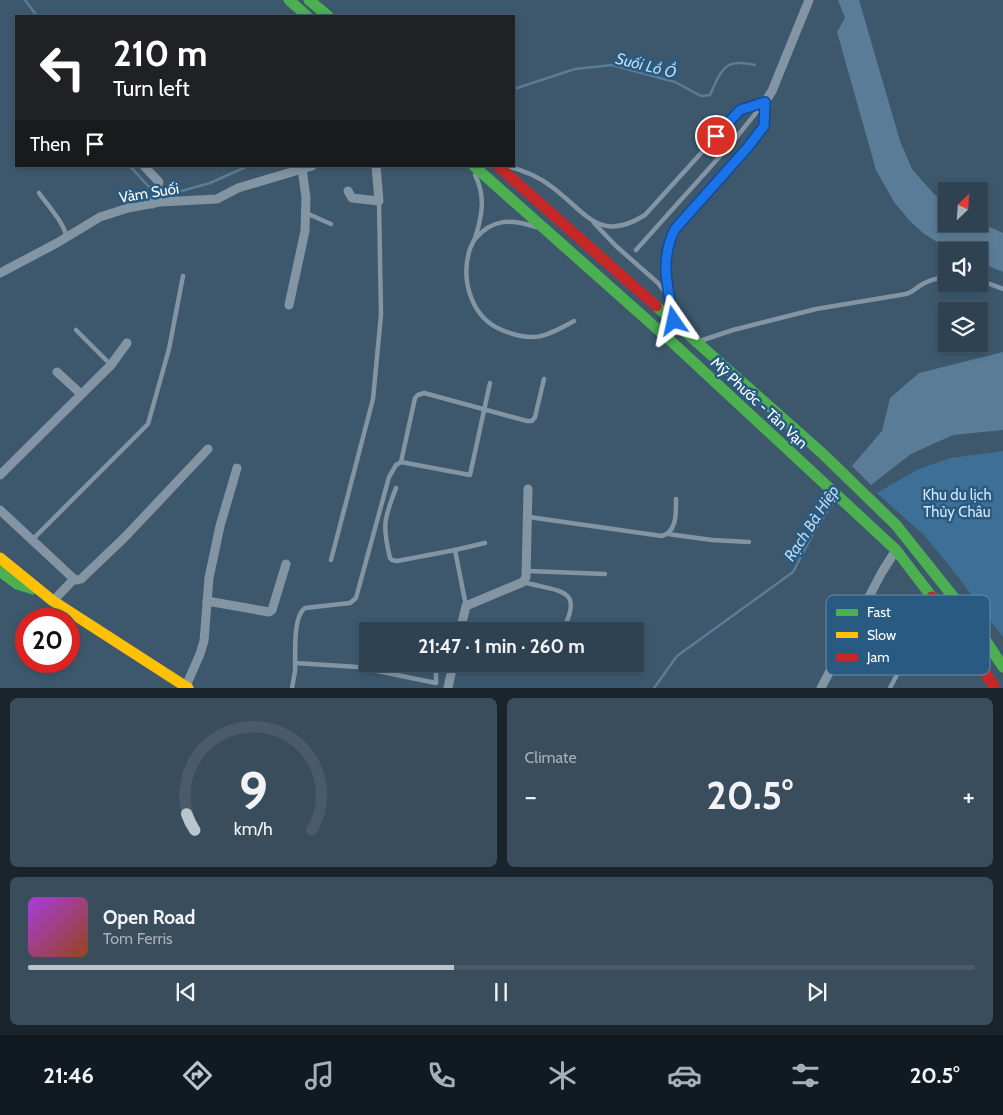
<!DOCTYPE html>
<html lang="en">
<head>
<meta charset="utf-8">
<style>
	:root { --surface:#2e4252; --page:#3a4d5c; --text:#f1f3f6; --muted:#a7b0b8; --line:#495b69; --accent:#bbc5cc }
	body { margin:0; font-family:Cabin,sans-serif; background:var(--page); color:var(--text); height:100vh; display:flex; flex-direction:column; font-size:19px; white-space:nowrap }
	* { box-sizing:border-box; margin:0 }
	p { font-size:16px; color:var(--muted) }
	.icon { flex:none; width:28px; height:28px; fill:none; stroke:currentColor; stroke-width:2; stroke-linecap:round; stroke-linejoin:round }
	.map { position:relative; height:688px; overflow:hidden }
	.panel { display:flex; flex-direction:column; gap:10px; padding:10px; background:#19242d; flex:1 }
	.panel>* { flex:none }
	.banner { position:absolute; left:15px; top:15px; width:500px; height:152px; border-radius:0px; box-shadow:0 2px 8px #0003,0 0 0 1px var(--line); background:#202124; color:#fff; overflow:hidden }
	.needle { width:32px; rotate:25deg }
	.buttons { position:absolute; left:938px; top:182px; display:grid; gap:10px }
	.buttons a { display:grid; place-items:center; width:50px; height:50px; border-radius:0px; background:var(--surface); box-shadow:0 2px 8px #0003,0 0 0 1px var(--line); font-size:25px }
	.speed { position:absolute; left:15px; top:608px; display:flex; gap:10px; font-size:25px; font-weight:700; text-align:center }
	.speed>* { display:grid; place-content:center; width:65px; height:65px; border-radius:50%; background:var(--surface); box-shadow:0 2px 8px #0003,0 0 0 1px var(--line); line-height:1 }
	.speed .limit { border:8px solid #d22; background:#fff; color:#111 }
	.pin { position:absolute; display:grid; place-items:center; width:42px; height:42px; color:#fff; margin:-21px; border:2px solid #fff; border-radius:50%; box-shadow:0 1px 5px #0007 }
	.me { position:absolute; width:55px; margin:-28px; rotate:349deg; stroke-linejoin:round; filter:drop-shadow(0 0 4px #0008) }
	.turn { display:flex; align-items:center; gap:18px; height:105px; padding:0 15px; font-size:22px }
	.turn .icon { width:65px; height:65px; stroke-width:2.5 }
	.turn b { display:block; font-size:35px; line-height:42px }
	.then { display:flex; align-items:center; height:48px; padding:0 15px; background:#0003; gap:10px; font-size:19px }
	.big { font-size:38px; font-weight:700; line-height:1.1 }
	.panel .tile { flex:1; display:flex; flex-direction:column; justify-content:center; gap:8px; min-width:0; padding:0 18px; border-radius:8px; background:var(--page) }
	.panel .dial { align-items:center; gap:0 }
	.dial svg { height:130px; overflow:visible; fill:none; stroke:var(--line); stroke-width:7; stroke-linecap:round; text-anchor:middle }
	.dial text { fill:var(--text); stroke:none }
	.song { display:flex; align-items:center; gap:15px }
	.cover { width:60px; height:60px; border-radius:8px; background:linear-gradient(135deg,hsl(280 70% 55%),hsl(20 70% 35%)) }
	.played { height:5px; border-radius:2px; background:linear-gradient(90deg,var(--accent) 45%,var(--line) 45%) }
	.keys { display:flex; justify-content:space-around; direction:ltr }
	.heat { display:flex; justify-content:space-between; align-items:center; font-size:28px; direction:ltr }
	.panel .tiles { flex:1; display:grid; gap:10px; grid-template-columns:1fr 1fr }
	.tile:last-child { grid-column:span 2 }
	.trip { position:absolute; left:359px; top:622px; width:285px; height:50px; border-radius:0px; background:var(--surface); box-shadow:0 2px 8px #0003,0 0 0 1px var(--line); font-weight:700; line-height:50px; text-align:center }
	.dock { display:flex; height:80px; justify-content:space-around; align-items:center; background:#121a21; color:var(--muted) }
	.dock .icon { width:35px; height:35px }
	.dock .on { color:var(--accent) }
	.dock b { font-size:22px; color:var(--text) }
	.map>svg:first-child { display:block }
</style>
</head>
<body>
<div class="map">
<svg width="1003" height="688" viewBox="0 0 1003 688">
	<rect width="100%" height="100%" fill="#3d586d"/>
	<polygon fill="#3e7097" points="1003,451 1003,637 959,578 925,536 877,493 919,469 951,458"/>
	<g fill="#5b7c96">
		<polygon points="838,0 859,0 900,141 912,169 932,192 946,205 946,224 979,224 979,222 1003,233 1003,272 979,262 979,251 955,251 945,247 923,233 909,220 894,202 876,170 839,39 837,32 845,18"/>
		<polygon points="1003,352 1003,430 953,435 911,454 871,485 852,466 882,431 890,398 919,373"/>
	</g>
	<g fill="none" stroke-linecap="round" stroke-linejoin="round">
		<g stroke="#5b7c96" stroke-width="2.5">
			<polyline points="25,0 37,16"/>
			<path d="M 514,89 L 575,69 L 612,65 L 675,82 L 701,96 L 710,95 C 722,69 724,58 755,65"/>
			<polyline points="130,166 148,186 154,188"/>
			<polyline points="159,190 171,194 210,183 248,166"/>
			<polyline points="654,688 677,656 793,572 815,530 835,500"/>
		</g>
		<g stroke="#8394a3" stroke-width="4.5">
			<path d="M 506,166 C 523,170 538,176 552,187 C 586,212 599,244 645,215 L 740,110 L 765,102"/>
			<path d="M 475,175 C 486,196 482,217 475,238 C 473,243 470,247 469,252 C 461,282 472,318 502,330 C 533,343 546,337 574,321"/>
			<path d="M 39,193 C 49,207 62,220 67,237"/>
			<polyline points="306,213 331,224"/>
			<polyline points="594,223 616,246 658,283 668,296"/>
			<path d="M 475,239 C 493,218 511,219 536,227"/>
			<polyline points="636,250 731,144 764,103"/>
			<polyline points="979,280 1003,289"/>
			<path d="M 673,315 C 667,284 660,259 675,229 L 748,147 L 763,126 L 765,102"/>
			<polyline points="76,330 111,365"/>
			<path d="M 700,341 L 733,330 L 816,309 L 906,294 C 913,292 916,288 921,285 C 929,280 938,278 946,277"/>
			<polyline points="401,462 415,398 418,395 424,393 527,421 532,421 535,417 544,379"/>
			<path d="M 396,488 C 384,519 382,525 390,558 L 392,560 L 397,561 L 455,550 L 466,606"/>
			<path d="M 529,517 L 662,536 C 677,532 676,513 676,499"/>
			<polyline points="668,534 712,540 749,542"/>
			<polyline points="33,539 148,424 169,349 183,276"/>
			<polyline points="455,550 485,543"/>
			<polyline points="331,560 373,399 381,315 379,201"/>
			<polyline points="528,571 605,574"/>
			<path d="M 523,582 C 558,592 586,587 562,631"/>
			<polyline points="434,625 434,631"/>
			<polyline points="295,663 358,667 436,683 436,664"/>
			<path d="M 292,688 C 293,682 294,677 295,671 C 296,657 292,617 305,608 L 350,603 L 356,598 L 389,477 L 396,465 L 401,462 L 470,475 L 490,383"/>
			<polyline points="890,688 934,604"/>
		</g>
		<g stroke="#8394a3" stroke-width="9">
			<polyline points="765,102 772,91 809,0"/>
			<polyline points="144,166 159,182 152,204"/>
			<polyline points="348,191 352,198 379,201 376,166"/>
			<polyline points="0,273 57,243 100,217 128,208 160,202 217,199 238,188 312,166"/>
			<polyline points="289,305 305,231 306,198 302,168"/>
			<polyline points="57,372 81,394"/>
			<polyline points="0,475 111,365 127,343"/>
			<polyline points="0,510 74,579"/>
			<polyline points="53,601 74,579 77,580 81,579 125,537 208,449"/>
			<polyline points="207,601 269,612 272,610 286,564"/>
			<polyline points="460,631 466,606 523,582 526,577 528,489"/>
			<polyline points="186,686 200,654 204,641 209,578 220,526 237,468"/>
			<polyline points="448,688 453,664"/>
			<polyline points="821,688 882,572 896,550"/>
		</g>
		<g stroke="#4caf50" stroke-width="11">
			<polyline points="289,0 307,16"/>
			<polyline points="309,0 328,16"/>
			<polyline points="474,166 673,343 896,550 932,597"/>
			<polyline points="656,306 823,454 896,525 975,624 1003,667"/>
			<polyline points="0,571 17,584 33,589"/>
		</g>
		<polyline stroke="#ffc107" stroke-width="11" points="0,558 53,601 188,688"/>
		<g stroke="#c62828" stroke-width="11">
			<polyline points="498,166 656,306"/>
			<polyline points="932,597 975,656 995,688"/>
		</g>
	</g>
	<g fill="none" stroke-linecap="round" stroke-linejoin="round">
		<g stroke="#114b97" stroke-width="12">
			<path id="route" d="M 674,321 C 668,289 659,260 675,229 L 748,147 L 764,126 L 765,102 L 740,110 L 716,136"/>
		</g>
		<use href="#route" stroke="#1a73e8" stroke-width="9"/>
	</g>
	<g text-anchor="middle" stroke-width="5" stroke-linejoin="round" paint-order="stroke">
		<g font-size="15" fill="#fff" stroke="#295a81">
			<text transform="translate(149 193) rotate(-9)" y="5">Vàm Suối</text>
			<text transform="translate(759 403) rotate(43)" y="5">Mỹ Phước - Tân Vạn</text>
		</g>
		<g font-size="15" fill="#d4e7f5" stroke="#295a81">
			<text x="957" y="500">Khu du lịch<tspan x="957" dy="17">Thủy Châu</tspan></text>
		</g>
		<g font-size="16" font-style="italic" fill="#bdd9ed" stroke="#295a81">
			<text transform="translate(646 65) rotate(14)" y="6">Suối Lồ Ồ</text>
			<text transform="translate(811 523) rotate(-57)" y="6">Rạch Bà Hiệp</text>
		</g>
	</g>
	<rect x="826" y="595" width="164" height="80" rx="8" fill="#295a81" stroke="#698ca7" stroke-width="1"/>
	<rect x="836" y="609" width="22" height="7" fill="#4caf50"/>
	<rect x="836" y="632" width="22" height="6" fill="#ffc107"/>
	<rect x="836" y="654" width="22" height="7" fill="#c62828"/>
	<g font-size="14" fill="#fff">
		<text x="867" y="617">Fast</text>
		<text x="867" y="640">Slow</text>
		<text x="867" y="662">Jam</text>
	</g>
</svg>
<div class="buttons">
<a><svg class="needle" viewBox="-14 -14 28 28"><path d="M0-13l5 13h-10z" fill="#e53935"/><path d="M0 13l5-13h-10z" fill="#a7b0b8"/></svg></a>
<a><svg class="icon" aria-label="sound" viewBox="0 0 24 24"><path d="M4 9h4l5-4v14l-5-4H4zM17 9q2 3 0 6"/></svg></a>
<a><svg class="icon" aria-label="layers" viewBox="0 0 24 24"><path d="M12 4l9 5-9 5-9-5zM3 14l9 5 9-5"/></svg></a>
</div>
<div class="speed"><div class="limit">20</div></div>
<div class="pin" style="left:716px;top:136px;background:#d93025"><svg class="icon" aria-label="arrive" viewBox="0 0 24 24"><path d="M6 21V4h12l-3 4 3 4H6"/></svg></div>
<svg class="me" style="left:674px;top:321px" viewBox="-20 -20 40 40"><path d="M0-17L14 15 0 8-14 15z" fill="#1a73e8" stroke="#fff" stroke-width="4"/></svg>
<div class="trip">21:47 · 1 min · 260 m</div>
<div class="banner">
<div class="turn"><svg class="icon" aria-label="left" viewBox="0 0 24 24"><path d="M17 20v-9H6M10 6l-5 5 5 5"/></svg><div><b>210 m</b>Turn left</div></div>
<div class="then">Then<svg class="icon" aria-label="arrive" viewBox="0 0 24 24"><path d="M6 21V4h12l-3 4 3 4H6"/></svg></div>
</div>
</div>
<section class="panel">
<div class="tiles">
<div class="tile dial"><svg viewBox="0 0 100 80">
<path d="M14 69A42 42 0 1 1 86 69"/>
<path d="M14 69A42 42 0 0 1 9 59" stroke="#bbc5cc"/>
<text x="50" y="56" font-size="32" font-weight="700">9</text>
<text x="50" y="72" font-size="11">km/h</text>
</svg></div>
<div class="tile"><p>Climate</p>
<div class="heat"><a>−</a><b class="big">20.5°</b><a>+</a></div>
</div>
<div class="tile">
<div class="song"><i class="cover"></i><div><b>Open Road</b><p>Tom Ferris</p></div></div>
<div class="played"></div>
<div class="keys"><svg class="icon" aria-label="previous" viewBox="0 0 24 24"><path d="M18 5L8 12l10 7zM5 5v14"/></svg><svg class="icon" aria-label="pause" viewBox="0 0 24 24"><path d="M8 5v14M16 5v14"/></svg><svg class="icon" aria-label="next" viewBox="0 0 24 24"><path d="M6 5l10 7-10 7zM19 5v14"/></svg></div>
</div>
</div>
</section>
<nav class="dock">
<b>21:46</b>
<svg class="icon on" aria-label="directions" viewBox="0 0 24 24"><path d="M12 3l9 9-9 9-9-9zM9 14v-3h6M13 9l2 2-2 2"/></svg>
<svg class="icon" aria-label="music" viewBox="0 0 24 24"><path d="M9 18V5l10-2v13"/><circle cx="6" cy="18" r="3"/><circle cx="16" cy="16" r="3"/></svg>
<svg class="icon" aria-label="phone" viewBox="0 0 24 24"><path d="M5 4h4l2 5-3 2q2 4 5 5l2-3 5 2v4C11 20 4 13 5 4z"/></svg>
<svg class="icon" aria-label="climate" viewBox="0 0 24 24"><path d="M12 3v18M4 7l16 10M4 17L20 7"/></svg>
<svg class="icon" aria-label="car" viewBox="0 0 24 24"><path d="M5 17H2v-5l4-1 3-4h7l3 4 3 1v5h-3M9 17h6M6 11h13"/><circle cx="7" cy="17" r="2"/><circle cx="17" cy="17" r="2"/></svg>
<svg class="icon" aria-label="filters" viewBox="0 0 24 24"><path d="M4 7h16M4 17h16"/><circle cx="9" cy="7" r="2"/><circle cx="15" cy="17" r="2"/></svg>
<b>20.5°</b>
</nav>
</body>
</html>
